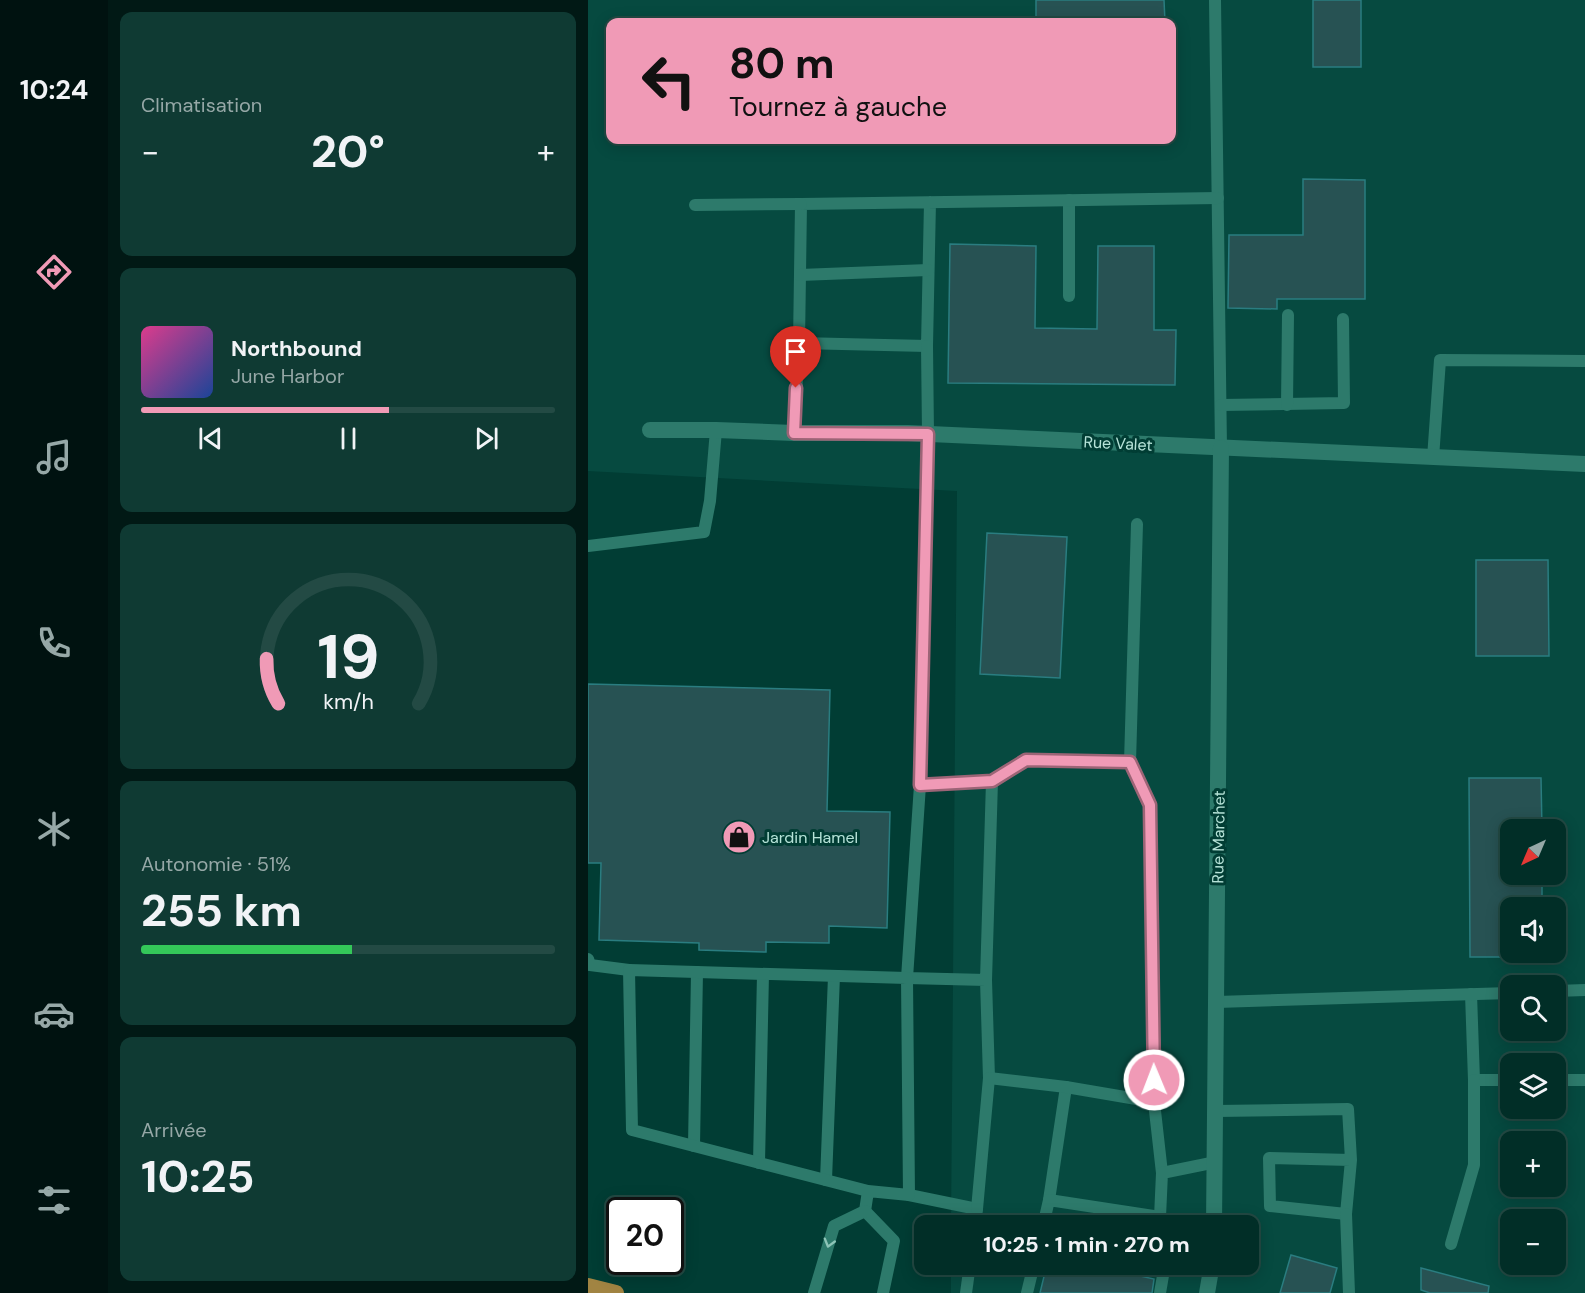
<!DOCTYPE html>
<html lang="fr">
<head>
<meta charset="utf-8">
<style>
	:root { --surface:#012e27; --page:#0f3a33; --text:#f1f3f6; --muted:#96a8a7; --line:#234a44; --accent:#f09ab6 }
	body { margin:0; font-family:"DM Sans",sans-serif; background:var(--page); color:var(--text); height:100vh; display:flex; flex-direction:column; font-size:22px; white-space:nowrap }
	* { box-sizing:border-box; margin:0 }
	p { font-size:20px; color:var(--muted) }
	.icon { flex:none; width:33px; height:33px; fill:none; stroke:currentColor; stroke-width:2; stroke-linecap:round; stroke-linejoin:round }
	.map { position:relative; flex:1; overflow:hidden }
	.sheet { display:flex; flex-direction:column; gap:12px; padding:12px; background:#011915; width:480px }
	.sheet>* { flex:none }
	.banner { position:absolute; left:18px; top:18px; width:570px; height:126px; border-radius:12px; box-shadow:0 3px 15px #0003,0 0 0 2px var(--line); background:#f09ab6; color:#111; overflow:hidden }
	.needle { width:39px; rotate:224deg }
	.controls { position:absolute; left:912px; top:819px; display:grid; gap:12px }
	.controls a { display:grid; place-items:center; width:66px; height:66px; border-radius:12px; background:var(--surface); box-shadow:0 3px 15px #0003,0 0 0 2px var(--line); font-size:30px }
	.speed { position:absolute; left:18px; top:1197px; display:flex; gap:12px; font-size:30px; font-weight:700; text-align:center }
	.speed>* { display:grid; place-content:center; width:78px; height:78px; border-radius:50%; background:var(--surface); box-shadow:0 3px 15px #0003,0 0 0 2px var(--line); line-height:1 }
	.speed .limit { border:3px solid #111; border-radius:9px; background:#fff; color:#111 }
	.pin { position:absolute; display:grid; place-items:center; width:51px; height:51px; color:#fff; margin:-62px -26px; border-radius:50% 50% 50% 0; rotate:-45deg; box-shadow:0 0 6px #0007 }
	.pin .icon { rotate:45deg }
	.me { position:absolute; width:66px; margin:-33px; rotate:359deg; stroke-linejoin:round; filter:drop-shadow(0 0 4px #0008) }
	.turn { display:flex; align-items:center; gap:21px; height:126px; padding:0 24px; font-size:27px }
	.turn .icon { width:78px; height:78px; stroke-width:2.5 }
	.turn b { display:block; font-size:42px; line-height:51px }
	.big { font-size:45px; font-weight:700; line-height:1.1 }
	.sheet .widget { flex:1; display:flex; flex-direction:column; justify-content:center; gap:9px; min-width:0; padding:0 21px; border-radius:12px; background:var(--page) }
	.sheet .dial { align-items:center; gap:0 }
	.dial svg { height:156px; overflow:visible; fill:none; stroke:var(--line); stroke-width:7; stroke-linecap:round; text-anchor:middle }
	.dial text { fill:var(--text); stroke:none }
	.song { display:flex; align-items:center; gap:18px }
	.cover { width:72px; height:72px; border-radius:9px; background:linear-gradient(135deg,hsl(330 70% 55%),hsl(220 70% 35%)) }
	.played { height:6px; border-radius:3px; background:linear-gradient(90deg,var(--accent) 60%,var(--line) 60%) }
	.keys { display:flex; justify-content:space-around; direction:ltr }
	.heat { display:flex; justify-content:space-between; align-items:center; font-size:33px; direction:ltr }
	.charge { height:9px; border-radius:4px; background:linear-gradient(90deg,#34c759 51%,var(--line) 0) }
	.trip { position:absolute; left:326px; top:1215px; width:345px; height:60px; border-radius:12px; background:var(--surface); box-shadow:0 3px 15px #0003,0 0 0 2px var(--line); font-weight:700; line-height:60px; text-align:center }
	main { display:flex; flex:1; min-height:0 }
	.tab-bar { display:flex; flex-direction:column; width:108px; justify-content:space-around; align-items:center; background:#001210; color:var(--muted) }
	.tab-bar .icon { width:42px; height:42px }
	.tab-bar .current { color:var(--accent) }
	.tab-bar b { font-size:27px; color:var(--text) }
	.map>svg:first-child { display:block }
</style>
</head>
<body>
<main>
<nav class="tab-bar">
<b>10:24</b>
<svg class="icon current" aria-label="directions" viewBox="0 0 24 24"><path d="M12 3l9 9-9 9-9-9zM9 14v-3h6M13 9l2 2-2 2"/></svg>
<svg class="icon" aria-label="music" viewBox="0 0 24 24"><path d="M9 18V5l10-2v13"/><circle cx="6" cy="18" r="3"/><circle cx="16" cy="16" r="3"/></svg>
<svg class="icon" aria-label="phone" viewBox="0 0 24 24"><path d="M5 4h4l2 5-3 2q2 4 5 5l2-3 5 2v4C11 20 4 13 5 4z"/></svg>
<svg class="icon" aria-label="climate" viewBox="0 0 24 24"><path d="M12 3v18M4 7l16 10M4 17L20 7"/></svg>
<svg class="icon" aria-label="car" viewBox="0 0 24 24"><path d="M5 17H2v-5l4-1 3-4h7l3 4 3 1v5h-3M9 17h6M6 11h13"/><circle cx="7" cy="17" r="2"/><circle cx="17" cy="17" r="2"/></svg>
<svg class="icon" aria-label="filters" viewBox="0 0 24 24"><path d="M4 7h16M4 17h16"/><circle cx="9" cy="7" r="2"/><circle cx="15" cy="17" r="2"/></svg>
</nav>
<section class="sheet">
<div class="widget"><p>Climatisation</p>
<div class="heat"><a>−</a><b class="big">20°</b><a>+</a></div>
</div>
<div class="widget">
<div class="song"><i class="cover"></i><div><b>Northbound</b><p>June Harbor</p></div></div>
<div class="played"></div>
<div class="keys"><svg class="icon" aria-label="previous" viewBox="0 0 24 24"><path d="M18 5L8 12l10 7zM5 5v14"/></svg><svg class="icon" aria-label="pause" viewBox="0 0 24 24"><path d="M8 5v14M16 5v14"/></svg><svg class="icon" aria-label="next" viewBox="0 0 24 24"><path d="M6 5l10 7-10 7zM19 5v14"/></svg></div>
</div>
<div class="widget dial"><svg viewBox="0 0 100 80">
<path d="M14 69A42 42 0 1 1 86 69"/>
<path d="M14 69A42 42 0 0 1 8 46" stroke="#f09ab6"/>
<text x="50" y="56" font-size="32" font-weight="700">19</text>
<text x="50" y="72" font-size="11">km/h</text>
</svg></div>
<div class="widget"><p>Autonomie · 51%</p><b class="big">255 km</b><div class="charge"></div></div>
<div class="widget"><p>Arrivée</p><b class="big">10:25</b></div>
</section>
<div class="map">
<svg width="997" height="1293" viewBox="0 0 997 1293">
	<rect width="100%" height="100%" fill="#013d34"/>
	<path fill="#064a40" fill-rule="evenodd" d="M 0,0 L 997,0 L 997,1293 L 363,1293 L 363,1265 L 660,1264 L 660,1226 L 363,1225 L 369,491 L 0,471 ZM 22,22 L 584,22 L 584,140 L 22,140 ZM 922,830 L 968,830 L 968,874 L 922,874 ZM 922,908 L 968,908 L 968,952 L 922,952 ZM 922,986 L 968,986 L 968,1030 L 922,1030 ZM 922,1064 L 968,1064 L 968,1108 L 922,1108 ZM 922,1142 L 968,1142 L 968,1186 L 922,1186 ZM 922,1220 L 968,1220 L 968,1264 L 922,1264 Z"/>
	<g fill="#275253" stroke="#2a7d80" stroke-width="1.5">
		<polygon points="448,0 576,0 577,22 448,22"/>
		<rect x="725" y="0" width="48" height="67"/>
		<polygon points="715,179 777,180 777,299 689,299 689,309 640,308 641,235 715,235"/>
		<polygon points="362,244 448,246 447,328 509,329 510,246 566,246 566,330 588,330 587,385 360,383"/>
		<polygon points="399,533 479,537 472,678 392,674"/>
		<polygon points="888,560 960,560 961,656 888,656"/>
		<polygon points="0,684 242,690 239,811 302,812 299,928 241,926 241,943 178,942 178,952 111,950 111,943 11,940 13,863 0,863"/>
		<polygon points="881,778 953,778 954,830 922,830 922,874 954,874 954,908 922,908 922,957 882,957"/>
		<polygon points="703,1255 749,1268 742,1293 692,1293"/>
		<polygon points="459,1264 498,1264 566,1279 564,1293 452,1293"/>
		<polygon points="833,1268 901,1286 900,1293 842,1293 833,1290"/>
	</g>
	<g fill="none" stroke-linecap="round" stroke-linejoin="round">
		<g stroke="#2d7a6b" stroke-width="12">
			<polyline points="627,0 633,448"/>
			<polyline points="481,200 481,296"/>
			<polyline points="342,202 339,346 211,343 213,204 630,198"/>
			<polyline points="107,205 213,204"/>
			<polyline points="212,275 340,270"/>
			<polyline points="633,405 756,403 755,319"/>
			<polyline points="699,405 700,315"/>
			<polyline points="206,433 211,343"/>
			<polyline points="845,458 852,360 997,361"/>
			<polyline points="0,546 116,532 122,501 128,430"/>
			<polyline points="542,762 562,805 566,1102"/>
			<polyline points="404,781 438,760 542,762 549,524"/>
			<polyline points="332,785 340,434 339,346"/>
			<polyline points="0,959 2,965 41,970"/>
			<polyline points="398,980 404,781 332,785 319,978 398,980 401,1078"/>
			<polyline points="968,991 997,990"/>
			<polyline points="883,994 886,1080 922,1080"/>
			<polyline points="629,1002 922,993"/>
			<polyline points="968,1080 997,1080"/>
			<polyline points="628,1111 760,1109 763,1160 681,1158 682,1206 758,1214 763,1160"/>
			<polyline points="106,1146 109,972"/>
			<polyline points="171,1163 175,974"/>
			<polyline points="238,1180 246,976"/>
			<polyline points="321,1195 389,1209 387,1226"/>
			<polyline points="461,1200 478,1087"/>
			<polyline points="389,1209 401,1078 478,1087 566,1102 574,1173"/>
			<polyline points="277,1211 280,1191 44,1130 41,970 319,978 321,1195 280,1191"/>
			<polyline points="277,1211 306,1241 295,1293"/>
			<polyline points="758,1214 761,1293"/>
			<polyline points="572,1217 574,1173 628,1162"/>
			<polyline points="455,1226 461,1200 572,1217 573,1226"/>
			<polyline points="863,1244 886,1165 886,1080"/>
			<polyline points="226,1293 246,1226 277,1211"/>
			<polyline points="378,1293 382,1264"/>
			<polyline points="439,1293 446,1264"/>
			<polyline points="572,1293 577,1264"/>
		</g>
		<g stroke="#2d7a6b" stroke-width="16">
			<polyline points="62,430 128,430 206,433 320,433 997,464"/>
			<polyline points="626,1226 633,448"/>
			<polyline points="619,1293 624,1264"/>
		</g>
		<polyline stroke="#a18442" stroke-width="16" points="0,1286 28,1293"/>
	</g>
	<defs><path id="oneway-chevron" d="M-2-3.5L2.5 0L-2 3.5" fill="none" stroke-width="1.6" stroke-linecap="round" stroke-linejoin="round" transform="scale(1.5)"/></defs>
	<use stroke="#8dc4b7" href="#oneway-chevron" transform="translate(241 1243) rotate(106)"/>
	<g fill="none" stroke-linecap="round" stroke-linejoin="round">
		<g stroke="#9c6476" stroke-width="15">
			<polyline id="route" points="208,388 206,433 340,434 332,785 404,781 438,760 542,762 562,805 566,1080"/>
		</g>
		<use href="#route" stroke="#f09ab6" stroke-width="10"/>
	</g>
	<defs>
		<g id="shop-disc" transform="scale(1.725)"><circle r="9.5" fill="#f09ab6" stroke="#013d34"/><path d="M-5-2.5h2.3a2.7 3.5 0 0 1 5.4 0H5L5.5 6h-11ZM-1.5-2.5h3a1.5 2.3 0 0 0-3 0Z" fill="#111"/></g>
	</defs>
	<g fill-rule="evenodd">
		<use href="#shop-disc" x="151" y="837"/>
	</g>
	<g text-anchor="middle" stroke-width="6" stroke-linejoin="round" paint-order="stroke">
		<g font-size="16" fill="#b6e3d8" stroke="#013d34">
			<text transform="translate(530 443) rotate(3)" y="6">Rue Valet</text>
			<text transform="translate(630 837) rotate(-89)" y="6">Rue Marchet</text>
		</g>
		<g font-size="16" fill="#b6e3d8" stroke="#013d34" text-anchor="start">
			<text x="174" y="843">Jardin Hamel</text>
		</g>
	</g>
</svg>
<div class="controls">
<a><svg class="needle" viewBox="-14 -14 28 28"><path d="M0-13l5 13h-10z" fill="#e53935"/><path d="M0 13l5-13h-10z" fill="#96a8a7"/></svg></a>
<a><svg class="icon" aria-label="sound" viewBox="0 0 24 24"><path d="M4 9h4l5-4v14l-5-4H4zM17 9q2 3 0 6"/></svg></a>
<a><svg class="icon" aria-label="search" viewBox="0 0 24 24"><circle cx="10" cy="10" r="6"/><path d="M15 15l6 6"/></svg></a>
<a><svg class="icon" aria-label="layers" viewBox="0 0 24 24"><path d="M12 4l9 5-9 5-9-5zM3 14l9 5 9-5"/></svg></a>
<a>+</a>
<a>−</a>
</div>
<div class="speed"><div class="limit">20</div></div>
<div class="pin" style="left:208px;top:388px;background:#d93025"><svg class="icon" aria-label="arrive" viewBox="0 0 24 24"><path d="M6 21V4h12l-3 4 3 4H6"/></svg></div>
<svg class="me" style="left:566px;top:1080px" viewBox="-20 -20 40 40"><circle r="17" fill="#f09ab6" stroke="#fff" stroke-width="3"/><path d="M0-11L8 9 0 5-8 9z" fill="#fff"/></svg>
<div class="trip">10:25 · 1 min · 270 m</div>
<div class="banner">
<div class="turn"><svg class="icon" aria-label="left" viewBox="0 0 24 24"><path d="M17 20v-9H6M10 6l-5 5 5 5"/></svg><div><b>80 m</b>Tournez à gauche</div></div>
</div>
</div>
</main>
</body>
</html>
